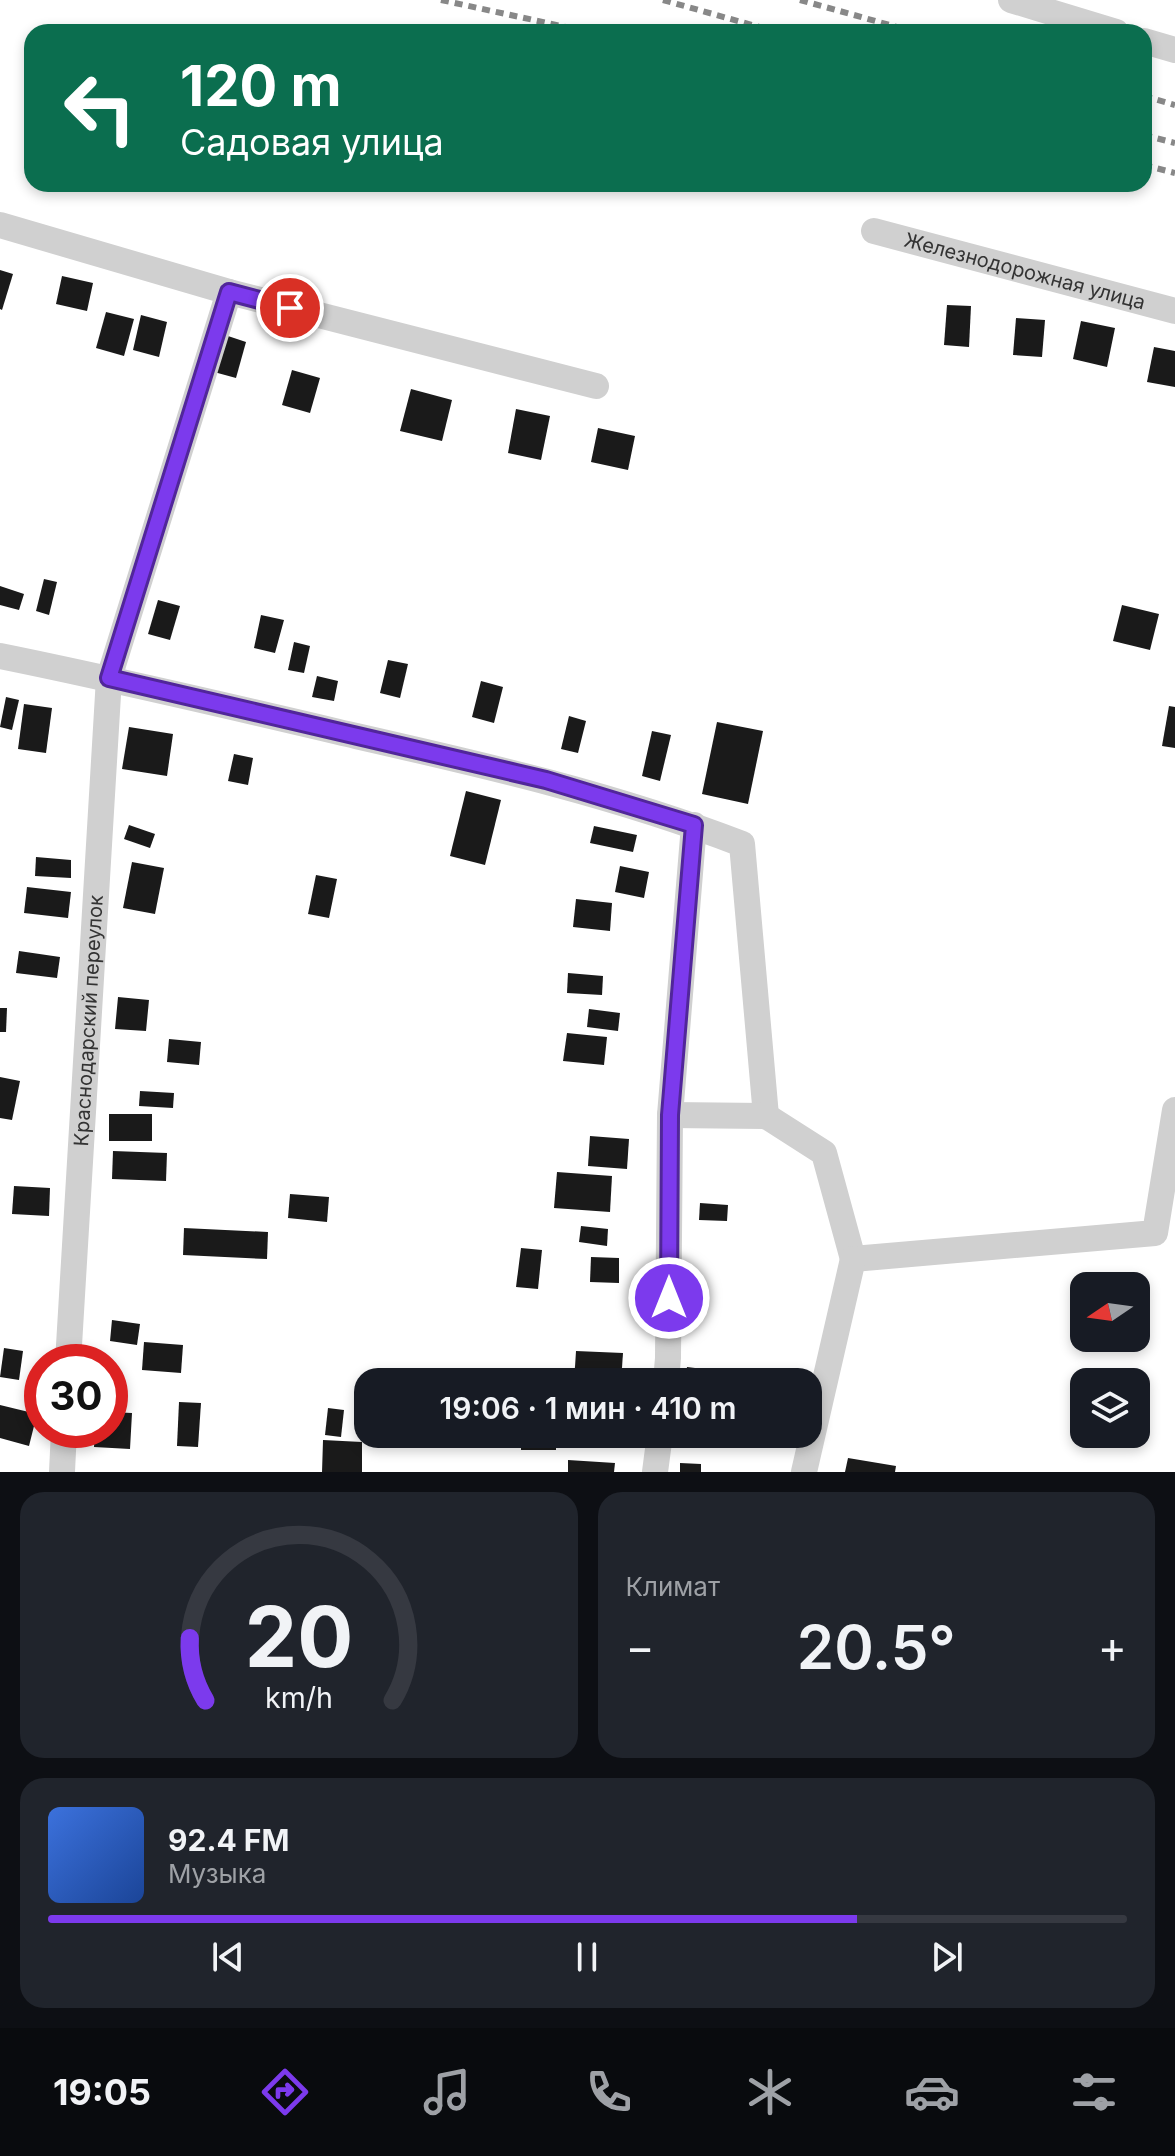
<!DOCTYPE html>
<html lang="ru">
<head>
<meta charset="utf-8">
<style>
	:root { --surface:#171b24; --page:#20242c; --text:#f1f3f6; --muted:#9ea1a6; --line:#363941; --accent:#7c3aed }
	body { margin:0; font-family:Inter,sans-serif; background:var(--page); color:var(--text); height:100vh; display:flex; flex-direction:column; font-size:30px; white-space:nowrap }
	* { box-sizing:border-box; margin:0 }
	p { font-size:26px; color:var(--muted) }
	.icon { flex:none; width:44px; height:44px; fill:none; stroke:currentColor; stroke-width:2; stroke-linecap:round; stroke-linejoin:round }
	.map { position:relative; height:1472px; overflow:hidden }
	.side { display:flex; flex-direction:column; gap:20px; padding:20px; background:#0d0f14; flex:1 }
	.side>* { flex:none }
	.guide { position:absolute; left:24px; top:24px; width:1128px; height:168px; border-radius:24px; box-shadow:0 4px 12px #0003; background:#0b6e4f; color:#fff; overflow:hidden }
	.needle { width:52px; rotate:257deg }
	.tools { position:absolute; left:1070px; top:1272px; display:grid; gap:16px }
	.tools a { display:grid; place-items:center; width:80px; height:80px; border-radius:16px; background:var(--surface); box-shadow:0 4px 12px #0003; font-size:40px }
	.speed { position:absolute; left:24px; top:1344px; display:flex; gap:16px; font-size:40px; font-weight:700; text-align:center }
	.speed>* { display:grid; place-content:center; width:104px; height:104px; border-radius:50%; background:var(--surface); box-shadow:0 4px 12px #0003; line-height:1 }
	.speed .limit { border:12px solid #d22; background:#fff; color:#111 }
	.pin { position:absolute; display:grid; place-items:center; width:68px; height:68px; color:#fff; margin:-34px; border:4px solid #fff; border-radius:50%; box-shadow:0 2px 8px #0007 }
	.me { position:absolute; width:88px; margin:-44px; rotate:0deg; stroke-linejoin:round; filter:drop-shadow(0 0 6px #0008) }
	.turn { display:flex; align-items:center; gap:28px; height:168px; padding:0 24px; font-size:36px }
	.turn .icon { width:104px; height:104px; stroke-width:2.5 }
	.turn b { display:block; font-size:56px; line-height:68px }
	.big { font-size:60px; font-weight:600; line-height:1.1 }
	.side .widget { flex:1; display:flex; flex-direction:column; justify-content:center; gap:12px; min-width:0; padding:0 28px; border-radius:24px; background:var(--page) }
	.side .dial { align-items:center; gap:0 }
	.dial svg { height:208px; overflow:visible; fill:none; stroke:var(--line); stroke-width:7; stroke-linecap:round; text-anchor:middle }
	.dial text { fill:var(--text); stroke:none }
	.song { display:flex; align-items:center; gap:24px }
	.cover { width:96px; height:96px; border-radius:12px; background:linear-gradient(135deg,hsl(220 70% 55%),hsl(220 70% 35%)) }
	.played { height:8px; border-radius:4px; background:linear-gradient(90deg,var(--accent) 75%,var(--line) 75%) }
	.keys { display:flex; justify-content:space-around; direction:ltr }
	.heat { display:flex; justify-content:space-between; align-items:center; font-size:44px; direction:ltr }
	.side .tiles { flex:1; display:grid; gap:20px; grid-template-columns:1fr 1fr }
	.widget:last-child { grid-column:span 2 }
	.trip { position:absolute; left:354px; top:1368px; width:468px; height:80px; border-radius:24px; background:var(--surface); box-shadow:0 4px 12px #0003; font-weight:600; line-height:80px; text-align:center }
	.tabs { display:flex; height:128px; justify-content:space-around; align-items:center; background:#090b0e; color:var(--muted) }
	.tabs .icon { width:56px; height:56px }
	.tabs .on { color:var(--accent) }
	.tabs b { font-size:36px; color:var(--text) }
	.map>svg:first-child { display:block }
</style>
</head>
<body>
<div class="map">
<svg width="1175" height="1472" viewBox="0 0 1175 1472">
	<rect width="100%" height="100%" fill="#fff"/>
	<g fill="#1a1a1a">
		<polygon points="0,270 13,274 2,310 0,309"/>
		<polygon points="62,276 93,283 87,311 56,304"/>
		<polygon points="947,305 971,306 969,347 944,345"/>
		<polygon points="106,312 134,319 124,356 96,348"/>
		<polygon points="141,315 167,322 159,357 133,350"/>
		<polygon points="1016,318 1045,320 1042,357 1013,355"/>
		<polygon points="1081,321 1115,328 1107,367 1073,359"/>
		<polygon points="225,335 246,342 236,378 214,372"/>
		<polygon points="1154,347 1175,351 1175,387 1147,382"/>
		<polygon points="292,370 320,378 310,413 282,405"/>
		<polygon points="411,389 452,400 442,441 400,431"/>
		<polygon points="516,409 550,416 541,460 508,453"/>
		<polygon points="598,428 635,436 628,470 591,462"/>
		<polygon points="44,579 57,582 49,615 36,611"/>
		<polygon points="0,586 24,594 19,610 0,605"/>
		<polygon points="158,600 180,606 170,640 148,634"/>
		<polygon points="1122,605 1159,614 1150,650 1113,641"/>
		<polygon points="261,615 284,620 275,653 254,648"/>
		<polygon points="294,642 310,646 304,673 288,670"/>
		<polygon points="388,660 408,664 400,698 380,693"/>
		<polygon points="317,676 338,681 334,701 312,697"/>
		<polygon points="481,681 503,687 494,723 472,717"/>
		<polygon points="6,697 19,700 12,730 0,727"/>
		<polygon points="24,704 52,708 46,753 18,749"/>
		<polygon points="1169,706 1175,707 1175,748 1162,746"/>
		<polygon points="569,716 586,721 578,753 561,749"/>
		<polygon points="717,722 763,731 748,804 702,794"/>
		<polygon points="129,727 173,734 167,776 122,769"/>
		<polygon points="652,731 671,735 660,781 642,776"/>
		<polygon points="234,754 253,758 248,785 228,781"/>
		<polygon points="466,791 501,800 485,865 450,856"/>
		<polygon points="129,825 155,834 150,848 124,839"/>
		<polygon points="594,826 637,835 633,852 590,843"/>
		<polygon points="36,857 71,860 71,878 35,876"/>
		<polygon points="132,862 164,868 155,914 123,908"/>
		<polygon points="620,866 649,872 644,898 615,892"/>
		<polygon points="316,875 337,879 329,918 308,914"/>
		<polygon points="27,887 71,892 68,918 24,913"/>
		<polygon points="576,899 612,903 610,931 573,927"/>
		<polygon points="19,951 60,957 57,978 16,973"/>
		<polygon points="568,973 603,976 602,995 567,993"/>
		<polygon points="118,997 149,1000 146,1031 115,1029"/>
		<polygon points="0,1008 7,1008 6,1032 0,1032"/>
		<polygon points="589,1009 620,1013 618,1031 587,1027"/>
		<polygon points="567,1033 607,1037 604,1065 563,1061"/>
		<polygon points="169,1039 201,1042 199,1065 167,1062"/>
		<polygon points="0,1077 20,1081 12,1120 0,1118"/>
		<polygon points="140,1091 174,1093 173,1108 139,1106"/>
		<rect x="109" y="1114" width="43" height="27"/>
		<polygon points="590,1136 629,1139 627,1169 588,1166"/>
		<polygon points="113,1151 167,1153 166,1181 112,1179"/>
		<polygon points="557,1172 612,1176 610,1212 554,1208"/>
		<polygon points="14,1186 50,1188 49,1216 12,1214"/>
		<polygon points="290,1194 329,1197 327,1222 288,1218"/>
		<polygon points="700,1203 728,1205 727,1221 699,1220"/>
		<polygon points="581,1226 608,1229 607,1246 579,1242"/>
		<polygon points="184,1228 268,1232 267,1259 183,1255"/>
		<polygon points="521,1248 542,1250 538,1289 516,1287"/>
		<polygon points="591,1257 619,1258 619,1283 590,1282"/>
		<polygon points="112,1320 140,1324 137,1345 110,1341"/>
		<polygon points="144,1342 183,1345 181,1373 142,1370"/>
		<polygon points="4,1348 23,1351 19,1380 0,1377"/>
		<polygon points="576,1351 623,1353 621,1382 574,1382"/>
		<polygon points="687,1367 719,1371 718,1382 685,1382"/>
		<polygon points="179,1402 201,1403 198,1447 177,1446"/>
		<polygon points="0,1405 37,1414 29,1446 0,1438"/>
		<polygon points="328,1408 344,1410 341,1437 325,1435"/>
		<polygon points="110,1412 132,1413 130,1449 94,1447 95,1430 110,1430"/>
		<rect x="521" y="1434" width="35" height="16"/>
		<polygon points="323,1440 362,1442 362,1472 322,1472"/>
		<polygon points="848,1458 896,1466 895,1472 845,1472"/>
		<polygon points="568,1460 615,1463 614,1472 568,1472"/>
		<polygon points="680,1463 701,1464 701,1472 680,1472"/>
	</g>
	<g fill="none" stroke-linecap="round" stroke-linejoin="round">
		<g stroke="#d0d0d0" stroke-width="26">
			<polyline points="1011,0 1116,32"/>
			<polyline points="1144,41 1175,50"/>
			<polyline points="0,225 229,292 596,386"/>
			<path id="s1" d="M 874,231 L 1175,311"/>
			<path d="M 0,656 C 119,680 237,708 356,736 C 488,766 615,795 742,844 L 766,1116"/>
			<polyline points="670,1115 766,1116 824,1153 853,1259 1155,1233 1175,1110"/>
			<path id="s2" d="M 68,1362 L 109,678 L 229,292"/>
			<polyline points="666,1382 668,1358 670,1115 694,825"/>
			<polyline points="62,1472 64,1430"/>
			<polyline points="655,1472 660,1434"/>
			<polyline points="804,1472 853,1259"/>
		</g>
		<g stroke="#888" stroke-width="6" stroke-dasharray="8 6" stroke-linecap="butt">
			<polyline points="441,0 589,32"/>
			<polyline points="663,0 777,32"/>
			<polyline points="800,0 915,32"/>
			<polyline points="1144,96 1175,105"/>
			<polyline points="1144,135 1175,143"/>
			<polyline points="1144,165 1175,173"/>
		</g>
	</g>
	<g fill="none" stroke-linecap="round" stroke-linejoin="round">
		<g stroke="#51269a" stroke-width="20">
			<polyline id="route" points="290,308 229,292 109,678 546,780 694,825 670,1115 669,1298"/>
		</g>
		<use href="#route" stroke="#7c3aed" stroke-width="14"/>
	</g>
	<g text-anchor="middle" stroke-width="8" stroke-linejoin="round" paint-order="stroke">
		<g font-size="20" fill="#333" stroke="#fff">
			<text dy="7" stroke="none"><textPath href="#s1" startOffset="156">Железнодорожная улица</textPath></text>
			<text dy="7" stroke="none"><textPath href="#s2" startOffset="342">Краснодарский переулок</textPath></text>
		</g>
	</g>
</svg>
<div class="tools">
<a><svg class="needle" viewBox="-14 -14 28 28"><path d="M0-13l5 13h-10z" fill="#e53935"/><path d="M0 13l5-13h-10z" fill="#9ea1a6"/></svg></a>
<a><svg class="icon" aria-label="layers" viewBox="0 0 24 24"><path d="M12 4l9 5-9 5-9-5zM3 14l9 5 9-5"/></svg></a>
</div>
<div class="speed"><div class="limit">30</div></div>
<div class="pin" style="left:290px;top:308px;background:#d93025"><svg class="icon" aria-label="arrive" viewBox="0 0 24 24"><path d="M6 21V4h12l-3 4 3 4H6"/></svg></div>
<svg class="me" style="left:669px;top:1298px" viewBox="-20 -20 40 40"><circle r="17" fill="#7c3aed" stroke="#fff" stroke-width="3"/><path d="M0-11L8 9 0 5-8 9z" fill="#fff"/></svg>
<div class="trip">19:06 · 1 мин · 410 m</div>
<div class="guide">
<div class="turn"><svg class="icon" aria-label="left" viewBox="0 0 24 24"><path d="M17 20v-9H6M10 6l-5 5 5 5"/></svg><div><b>120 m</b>Садовая улица</div></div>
</div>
</div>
<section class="side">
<div class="tiles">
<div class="widget dial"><svg viewBox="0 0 100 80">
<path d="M14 69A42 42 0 1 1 86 69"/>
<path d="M14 69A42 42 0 0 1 8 45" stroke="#7c3aed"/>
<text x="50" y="56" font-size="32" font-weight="700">20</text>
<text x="50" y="72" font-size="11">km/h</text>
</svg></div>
<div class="widget"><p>Климат</p>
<div class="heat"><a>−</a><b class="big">20.5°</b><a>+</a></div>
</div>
<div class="widget">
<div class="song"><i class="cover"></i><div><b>92.4 FM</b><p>Музыка</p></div></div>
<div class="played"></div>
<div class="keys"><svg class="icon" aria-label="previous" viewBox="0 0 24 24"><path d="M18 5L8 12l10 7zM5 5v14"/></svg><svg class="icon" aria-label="pause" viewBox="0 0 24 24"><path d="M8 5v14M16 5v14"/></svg><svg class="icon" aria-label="next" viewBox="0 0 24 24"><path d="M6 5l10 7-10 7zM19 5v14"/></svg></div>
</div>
</div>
</section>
<nav class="tabs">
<b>19:05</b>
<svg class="icon on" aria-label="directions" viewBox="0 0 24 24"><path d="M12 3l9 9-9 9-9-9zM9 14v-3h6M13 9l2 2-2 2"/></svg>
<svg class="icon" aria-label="music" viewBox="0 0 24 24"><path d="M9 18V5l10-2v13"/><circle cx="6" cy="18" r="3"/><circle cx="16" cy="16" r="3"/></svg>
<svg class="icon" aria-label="phone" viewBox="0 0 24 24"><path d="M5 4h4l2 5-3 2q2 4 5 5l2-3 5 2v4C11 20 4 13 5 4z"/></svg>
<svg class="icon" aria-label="climate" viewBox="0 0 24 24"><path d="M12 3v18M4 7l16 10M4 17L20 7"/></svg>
<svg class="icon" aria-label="car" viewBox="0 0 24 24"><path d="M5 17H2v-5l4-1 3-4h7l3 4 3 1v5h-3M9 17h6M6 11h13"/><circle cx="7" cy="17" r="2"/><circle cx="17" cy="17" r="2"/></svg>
<svg class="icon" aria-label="filters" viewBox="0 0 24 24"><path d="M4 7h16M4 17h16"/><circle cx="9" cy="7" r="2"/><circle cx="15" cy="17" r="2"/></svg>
</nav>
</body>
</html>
